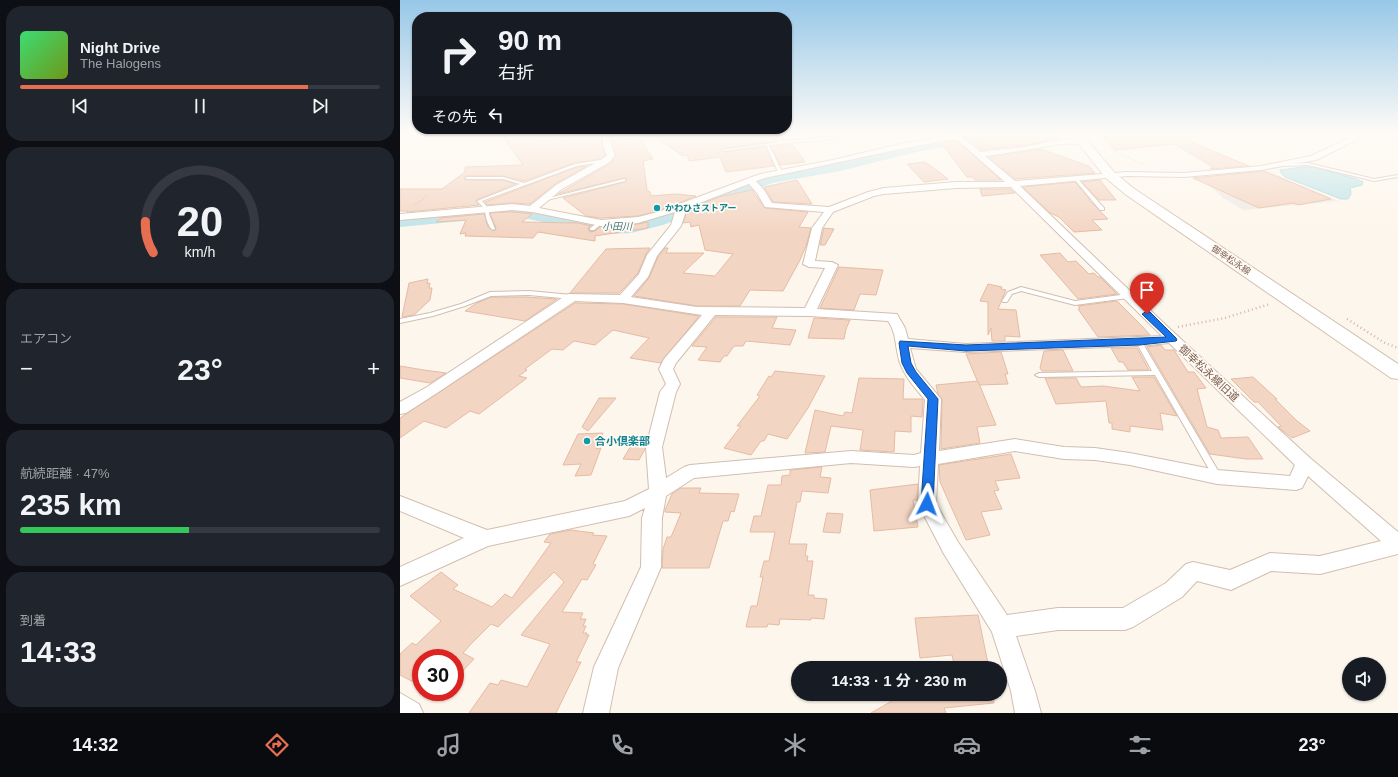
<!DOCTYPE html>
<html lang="ja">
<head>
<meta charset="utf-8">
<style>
	:root { --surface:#171b24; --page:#20242c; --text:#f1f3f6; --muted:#9ea1a6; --line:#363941; --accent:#e76f51 }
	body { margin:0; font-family:Helvetica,"Noto Sans JP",sans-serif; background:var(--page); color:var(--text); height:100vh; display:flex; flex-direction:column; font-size:15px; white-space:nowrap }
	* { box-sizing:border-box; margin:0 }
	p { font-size:13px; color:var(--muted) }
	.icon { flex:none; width:22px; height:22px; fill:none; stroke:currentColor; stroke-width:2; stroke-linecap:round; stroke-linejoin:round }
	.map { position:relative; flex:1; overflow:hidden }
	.sheet { display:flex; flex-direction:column; gap:6px; padding:6px; background:#0d0f14; width:400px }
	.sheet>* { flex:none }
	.guide { position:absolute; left:12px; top:12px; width:380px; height:122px; border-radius:16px; box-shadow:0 1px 3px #0004; background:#171b24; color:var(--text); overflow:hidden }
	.buttons { position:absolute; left:942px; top:657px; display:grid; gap:8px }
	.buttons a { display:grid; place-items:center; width:44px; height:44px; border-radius:50%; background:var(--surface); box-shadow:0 1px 3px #0004; font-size:20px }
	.speed { position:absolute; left:12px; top:649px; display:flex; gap:8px; font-size:20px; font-weight:700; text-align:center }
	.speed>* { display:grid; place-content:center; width:52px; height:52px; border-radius:50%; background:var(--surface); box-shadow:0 1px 3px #0004; line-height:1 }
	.speed .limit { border:6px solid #d22; background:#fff; color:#111 }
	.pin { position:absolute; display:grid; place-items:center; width:34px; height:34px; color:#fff; margin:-41px -17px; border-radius:50% 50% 50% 0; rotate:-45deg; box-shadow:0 0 4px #0007 }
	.pin .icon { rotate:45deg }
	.me { position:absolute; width:44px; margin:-22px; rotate:3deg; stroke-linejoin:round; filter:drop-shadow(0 0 3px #0008) }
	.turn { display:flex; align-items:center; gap:14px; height:84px; padding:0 20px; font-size:18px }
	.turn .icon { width:52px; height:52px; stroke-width:2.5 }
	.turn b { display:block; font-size:28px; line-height:34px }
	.then { display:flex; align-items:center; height:38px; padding:0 20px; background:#0003; gap:8px; font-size:15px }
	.big { font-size:30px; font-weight:700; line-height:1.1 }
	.sheet .tile { flex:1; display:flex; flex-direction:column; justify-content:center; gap:6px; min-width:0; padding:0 14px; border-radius:16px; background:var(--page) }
	.sheet .dial { align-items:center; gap:0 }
	.dial svg { height:104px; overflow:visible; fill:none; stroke:var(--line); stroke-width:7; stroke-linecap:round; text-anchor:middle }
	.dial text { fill:var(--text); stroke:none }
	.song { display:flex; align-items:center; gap:12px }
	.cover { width:48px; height:48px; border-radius:6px; background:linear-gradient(135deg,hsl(140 70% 55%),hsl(80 70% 35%)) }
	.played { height:4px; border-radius:2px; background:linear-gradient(90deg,var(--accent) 80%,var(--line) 80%) }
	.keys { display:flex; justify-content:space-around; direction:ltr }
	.heat { display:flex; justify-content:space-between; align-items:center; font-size:22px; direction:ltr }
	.charge { height:6px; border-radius:3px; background:linear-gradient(90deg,#34c759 47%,var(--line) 0) }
	.trip { position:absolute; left:391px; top:661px; width:216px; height:40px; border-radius:20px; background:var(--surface); box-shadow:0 1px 3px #0004; font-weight:700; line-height:40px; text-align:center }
	.tab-bar { display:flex; height:64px; justify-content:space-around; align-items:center; background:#090b0e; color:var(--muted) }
	.tab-bar .icon { width:28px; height:28px }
	.tab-bar .active { color:var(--accent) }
	.tab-bar b { font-size:18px; color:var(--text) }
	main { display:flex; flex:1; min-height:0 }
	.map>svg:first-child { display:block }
</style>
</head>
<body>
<main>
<section class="sheet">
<div class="tile">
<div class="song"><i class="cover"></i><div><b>Night Drive</b><p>The Halogens</p></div></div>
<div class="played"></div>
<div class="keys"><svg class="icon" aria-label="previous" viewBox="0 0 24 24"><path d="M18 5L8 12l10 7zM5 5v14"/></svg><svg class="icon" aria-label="pause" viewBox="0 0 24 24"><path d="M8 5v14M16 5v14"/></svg><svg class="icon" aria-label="next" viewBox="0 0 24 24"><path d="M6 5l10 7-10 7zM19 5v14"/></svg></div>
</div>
<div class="tile dial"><svg viewBox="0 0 100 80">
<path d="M14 69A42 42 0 1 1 86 69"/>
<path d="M14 69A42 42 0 0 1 8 45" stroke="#e76f51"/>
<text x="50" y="56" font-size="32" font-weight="700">20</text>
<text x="50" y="72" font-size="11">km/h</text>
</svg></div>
<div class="tile"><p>エアコン</p>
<div class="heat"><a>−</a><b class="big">23°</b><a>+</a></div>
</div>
<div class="tile"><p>航続距離 · 47%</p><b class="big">235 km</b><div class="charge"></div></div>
<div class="tile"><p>到着</p><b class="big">14:33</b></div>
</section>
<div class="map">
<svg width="998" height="713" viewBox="0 0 998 713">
	<rect width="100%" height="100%" fill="#fdf6ec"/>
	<polygon fill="#efe9e4" points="862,169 939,201 843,210 823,198 806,182 826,179 816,173"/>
	<polygon fill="#bfe3e8" stroke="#a5d3da" points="903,167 914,167 956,179 963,182 962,185 950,188 951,194 948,199 941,199 885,177 881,173 880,170"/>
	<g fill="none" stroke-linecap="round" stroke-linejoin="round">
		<polygon fill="#bfe3e8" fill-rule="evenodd" points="569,133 599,133 597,136 592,137 521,151 440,171 372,183 263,225 231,233 207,234 183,231 115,216 0,227 0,215 115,204 183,219 207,222 231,221 250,217 362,175 440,161"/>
	</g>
	<g fill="#f3d5c3" stroke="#e6bba3">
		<polygon points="100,133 156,133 140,139 143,142 170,133 202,133 202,145 205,155 200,159 174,163 124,181 103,176 66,176 64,179 67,180 103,180 115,184 76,200 76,201 79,205 7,212 8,211 0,211 0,189 42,189 65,172 65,167 123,165"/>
		<polygon points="212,133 227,133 220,140 239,137 253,159 243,161 247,190 250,192 251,196 275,194 296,196 258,211 238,216 201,218 186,216 163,198 225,182 227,179 224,178 158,194 211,163 216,154 212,145"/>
		<polygon points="248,133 374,133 376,141 322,149 321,150 324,152 365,147 374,166 326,172 320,157 289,161 287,155 283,156"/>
		<polygon points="631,133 658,133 658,139 624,146 581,150 568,140"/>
		<polygon points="732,133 793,133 791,142 849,166 812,169 810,168 815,168 774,144 715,150 702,137"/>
		<polygon points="554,141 559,143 601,180 575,180 572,177 567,177 541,143"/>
		<polygon points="392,144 405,162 380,165 371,146"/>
		<polygon points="641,149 689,166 695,173 615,179 589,157"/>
		<polygon points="525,162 531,166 548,179 524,182 507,164"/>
		<polygon points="187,166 155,184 130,204 112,203 87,205 85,202 177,167"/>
		<polygon points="863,171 881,178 931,199 898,205 893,203 859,208 793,178"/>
		<polygon points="397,180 412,204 373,202 364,187"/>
		<polygon points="700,180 716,200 699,200 682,182"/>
		<polygon points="675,182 690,200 689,200 708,219 692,220 702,230 674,232 659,217 650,213 623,187"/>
		<polygon points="580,189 610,189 615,193 582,196"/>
		<polygon points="352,190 365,208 408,212 399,227 411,228 406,246 399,262 383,291 350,290 340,306 297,306 234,296 249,278 258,257 265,248 268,248 266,253 304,253 283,273 315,276 333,254 305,250 299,225 291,227 290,222 283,223 286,214 286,210 319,197"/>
		<polygon points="112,212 132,214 122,222 178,223 191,226 188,228 190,232 195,231 200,227 238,224 248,222 248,228 195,236 195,241 138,232 133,238 65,236 66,233 60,234 66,220 36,222 41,218 84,214 88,227 94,231 96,228 90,213"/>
		<polygon points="424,228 434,229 425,245 420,245"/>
		<polygon points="250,248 246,254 238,273 219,293 170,293 206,249"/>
		<polygon points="660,253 668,262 676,261 689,274 694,273 698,277 700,277 717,294 678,299 640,255"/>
		<polygon points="439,267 483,270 476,295 460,294 454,310 420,308"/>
		<polygon points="28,279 27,284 30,283 29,288 32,288 30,300 14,315 2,317 9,283"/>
		<polygon points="588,284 602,287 601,289 606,290 598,309 616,310 620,337 605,336 605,341 592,341 591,328 588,335 588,302 580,301"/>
		<polygon points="91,297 124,297 157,299 125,321 65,311 77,303"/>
		<polygon points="717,301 742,326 750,335 698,337 678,309 680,308 678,306"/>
		<polygon points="175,303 223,304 299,316 261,363 230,358 249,338 213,330 195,345 174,341 163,350 152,349 125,369 127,370 119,376 127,378 79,414 70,411 46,428 24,421 0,438 0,418"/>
		<polygon points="316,317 377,317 372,328 396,330 390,345 346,341 343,346 334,346 327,356 324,356 320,362 298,360 307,347 292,346"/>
		<polygon points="414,318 450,320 446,329 444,339 408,338"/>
		<polygon points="761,345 765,350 774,350 788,372 794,372 806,388 797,389 807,427 818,430 821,438 848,437 863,459 846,459 810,454 747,347"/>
		<polygon points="711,348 737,348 749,370 728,370 723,362 719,362"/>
		<polygon points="663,350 673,371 642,371 640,368 644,351"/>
		<polygon points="601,352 608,374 605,374 608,384 579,385 566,354"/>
		<polygon points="0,366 24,370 46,373 30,383 0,378"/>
		<polygon points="375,371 425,376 408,408 387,439 368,434 364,441 361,441 351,455 324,448 341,426 337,426 360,396 357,395 369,376 371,377"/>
		<polygon points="732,377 754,377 777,416 760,413 763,430 730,426 730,432 712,429 712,423 709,423 706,401 656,404 645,378 676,378 681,387 703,386 740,391"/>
		<polygon points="853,377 877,399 875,399 896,420 910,431 892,438 878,427 881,426 858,402 854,402 831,379"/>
		<polygon points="459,378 504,379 503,399 522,399 523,400 522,417 511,416 511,432 495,431 494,452 460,450 463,430 431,426 425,452 405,453 415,410 443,416 445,412 452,413"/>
		<polygon points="578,381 596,425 577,427 580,443 541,449 542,399 538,394 536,385"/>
		<polygon points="199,398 216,398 188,431 182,427"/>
		<polygon points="203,433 196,449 201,448 191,475 175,476 181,464 163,465 178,434"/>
		<polygon points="235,439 246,440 245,449 239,460 223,459"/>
		<polygon points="611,454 620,478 595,481 599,490 594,491 602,509 581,512 590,535 566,540 540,482 539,465"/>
		<polygon points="422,467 420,477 431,478 428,493 402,491 400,502 397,502 389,544 407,544 405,556 408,556 407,561 413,561 408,595 414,595 414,598 427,599 424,619 411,618 411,620 380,619 379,625 368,624 367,627 346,627 351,606 357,606 363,577 360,577 364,561 369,561 375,532 350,532 354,516 361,516 368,485 381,485 382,476 390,475 390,470"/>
		<polygon points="518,484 517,500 513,500 518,527 474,531 470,490"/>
		<polygon points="281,488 301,488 299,493 339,494 334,512 331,511 328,521 323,521 309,568 262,568 263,549 267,537 271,537 281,513 265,512 265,510 272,494"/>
		<polygon points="427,513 443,514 440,533 423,532"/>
		<polygon points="171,530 194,533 192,535 207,536 193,564 196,565 187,580 182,579 162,612 183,613 180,619 186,619 183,626 186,626 183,633 187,633 186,635 189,635 176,662 181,662 156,713 69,713 90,683 98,685 101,680 127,687 150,644 121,635 164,582 154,572 98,627 91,624 70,645 63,653 74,659 55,679 55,658 21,658 21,686 0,675 0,654 12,643 16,645 41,621 10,596 41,572 58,585 53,589 92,607 105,594 112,598 151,543 144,542 150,534"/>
		<polygon points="578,615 589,668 555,668 552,655 520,658 515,618"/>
		<polygon points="504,694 593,694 594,703 544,708 546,713 471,713"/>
	</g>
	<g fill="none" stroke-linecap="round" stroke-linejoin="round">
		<g stroke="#d1beb0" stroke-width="2">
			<g id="service">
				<polygon points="162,133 169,133 143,141 141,140"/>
				<polygon points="379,133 383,133 381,139 383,141 475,133 492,133 369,145 382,172 380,173 378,172 366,145 324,151 322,150 380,142 377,139"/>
				<path d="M 207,159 L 208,159 L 208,161 L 177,166 L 82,201 L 89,209 L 89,214 L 95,229 L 93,230 C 88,227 85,216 85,209 L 77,201 L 120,184 L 103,179 L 67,179 L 65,178 L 67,177 L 103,177 L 124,183 L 175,164 Z"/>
				<polygon points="908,163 974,179 998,175 998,177 974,181 908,165 885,166 883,165 885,164"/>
				<polygon points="675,178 677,178 704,208 704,210 700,210 675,180"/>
				<polygon points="224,179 226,180 225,181 143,201 141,200"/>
				<polygon points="199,222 203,223 194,230 190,230 190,228"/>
				<polygon points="621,287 675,301 728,294 731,296 728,298 675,305 621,291 612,294 607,302 603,302 602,301 608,292"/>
				<polygon points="129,291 172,295 175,297 172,299 129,295 91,296 65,306 33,316 0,323 0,319 30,313 61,304 90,292"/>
				<polygon points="739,340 742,342 820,474 821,476 820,478 817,479 814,478 755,375 639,377 635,375 639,373 752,371 736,342"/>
			</g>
		</g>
		<g stroke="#d1beb0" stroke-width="2">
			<g id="minor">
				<path d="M 203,133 L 210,133 L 211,145 L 215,155 L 210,162 L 162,189 L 139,208 L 201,220 L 238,217 L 258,212 L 360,174 L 433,160 L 500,144 L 551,135 L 551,133 L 577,133 L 562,137 L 581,152 C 595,150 610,149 624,147 C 637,145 676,134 686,141 C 680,146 669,143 662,144 C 636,148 611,153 585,156 L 615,181 L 727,172 L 784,173 L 861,166 L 911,156 L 953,136 L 959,133 L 970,133 L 916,160 L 861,170 L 784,177 L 727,176 L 620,186 L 770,329 L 910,458 L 998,532 L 998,554 L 920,574 L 871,571 L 831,590 L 797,581 L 782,597 L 733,627 L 725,630 L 658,630 L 616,636 L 635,691 L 641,713 L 615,713 L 611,691 L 592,632 L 544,554 L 518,504 L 520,466 L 514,467 L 451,463 L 294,478 L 266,496 L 262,518 L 261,567 L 218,668 L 209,713 L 183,713 L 194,667 L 241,567 L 242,518 L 245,508 L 229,516 L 88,546 L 0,586 L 0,567 L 64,538 L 0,511 L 0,496 L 87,530 L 225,501 L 249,489 L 246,447 L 260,392 L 266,384 L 259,369 L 264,359 L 302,315 L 223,303 L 175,301 L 37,393 L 6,413 L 0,414 L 0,402 L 27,387 L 168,294 L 220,295 L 239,274 L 247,255 L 271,225 L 275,212 L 238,223 L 201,226 L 132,212 L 112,210 L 0,220 L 0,214 L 112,204 L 130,206 L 156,185 L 204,158 L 207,155 L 203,145 ZM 554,139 L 560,142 L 605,182 L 556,182 L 484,188 L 468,192 L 429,207 L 372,203 L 364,190 L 356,181 L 365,178 C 428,165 491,150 554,139 ZM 349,184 L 357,193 L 365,207 L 424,212 L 412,228 L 403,264 L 409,267 L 425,268 L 405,308 L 297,307 L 231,297 L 248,277 L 257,256 L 281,226 L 285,214 L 284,209 ZM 611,187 L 762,336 L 566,344 L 508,339 L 505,328 L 497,314 L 417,309 L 438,265 L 432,262 L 415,261 L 422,228 L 433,212 L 474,196 L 484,194 L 556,188 ZM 315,315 L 409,316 L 488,321 C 497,333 495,349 500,363 C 505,377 516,389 525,400 L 521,453 L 514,455 L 451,451 L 290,465 L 284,467 L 266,478 L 262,447 L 276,392 L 280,384 L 273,369 L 276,363 ZM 769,343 L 895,465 L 890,476 L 817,470 L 730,453 L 695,448 L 664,447 L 615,439 L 539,451 L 541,399 L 516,369 L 510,348 L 566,352 L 739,346 ZM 615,451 L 664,459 L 695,460 L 730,465 L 817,484 L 896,490 L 902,488 L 908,476 L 981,541 L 920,556 L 870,553 L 830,570 L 793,562 L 786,564 L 766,583 L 723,608 L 658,608 L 607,615 L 558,542 L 536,504 L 538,464 Z"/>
				<polygon points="0,693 19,704 23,713 0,713"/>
			</g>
		</g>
		<g stroke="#d6c0b0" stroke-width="2">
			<polygon id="secondary" points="670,133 681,133 714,172 733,188 998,364 998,379 991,378 725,194 706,178"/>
		</g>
		<g stroke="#d9b8a5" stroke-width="1.5" stroke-dasharray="0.5 1.5" stroke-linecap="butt">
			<polyline points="700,142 712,150 743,164"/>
			<polyline points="23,199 28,195"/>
		</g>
		<polyline stroke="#d9b8a5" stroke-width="2" stroke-dasharray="0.5 2" stroke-linecap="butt" points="15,205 25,198"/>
		<g stroke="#d9b8a5" stroke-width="2.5" stroke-dasharray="1 3" stroke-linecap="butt">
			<polyline points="947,319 985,343 998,348"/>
			<polyline points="778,327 825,318 870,304"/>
		</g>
		<use href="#service" fill="#fff" fill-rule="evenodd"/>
		<use href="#minor" fill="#fff" fill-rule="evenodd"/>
		<use href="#secondary" fill="#fff" fill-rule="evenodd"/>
	</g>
	<linearGradient id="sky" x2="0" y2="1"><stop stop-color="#97c7e8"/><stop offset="0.57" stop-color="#fefbf6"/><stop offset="1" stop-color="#fefbf6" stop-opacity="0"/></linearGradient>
	<rect width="998" height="233" fill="url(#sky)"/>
	<polygon fill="#1a73e8" stroke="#114b97" points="747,311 750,312 776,338 777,340 776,341 740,345 566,351 508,346 511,363 516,372 538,399 533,504 532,507 527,508 523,507 521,504 528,399 507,373 502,363 499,343 500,341 566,345 766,337 744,316 742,314"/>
	<g fill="#0f9aa8" stroke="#fffaf3" stroke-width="1.5">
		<circle cx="257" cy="208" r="4"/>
		<circle cx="187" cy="441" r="4"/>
	</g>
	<g text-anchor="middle" stroke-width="3.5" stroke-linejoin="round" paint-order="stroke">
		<g font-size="9" font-weight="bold" fill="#0d838f" stroke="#fffaf3" text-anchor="start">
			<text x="265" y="211">かわひさストアー</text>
		</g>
		<g font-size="9" fill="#7a5c4d" stroke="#fffaf3">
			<text transform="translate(831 260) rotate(34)" y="3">御幸松永線</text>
		</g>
		<g font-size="10" font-style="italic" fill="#437c86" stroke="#fffaf3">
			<text x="217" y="230">小田川</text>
		</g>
		<g font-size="11" fill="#7a5c4d" stroke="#fffaf3">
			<text transform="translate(809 373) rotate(43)" y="4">御幸松永線旧道</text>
		</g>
		<g font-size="11" font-weight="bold" fill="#0d838f" stroke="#fffaf3" text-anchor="start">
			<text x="195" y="445">合小倶楽部</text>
		</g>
	</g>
</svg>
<div class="buttons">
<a><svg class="icon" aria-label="sound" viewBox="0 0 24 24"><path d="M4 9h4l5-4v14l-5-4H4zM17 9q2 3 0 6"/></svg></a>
</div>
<div class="speed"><div class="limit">30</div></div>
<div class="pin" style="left:747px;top:314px;background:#d93025"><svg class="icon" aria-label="arrive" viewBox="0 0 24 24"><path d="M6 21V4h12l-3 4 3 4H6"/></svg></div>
<svg class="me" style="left:527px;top:504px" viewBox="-20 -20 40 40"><path d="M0-17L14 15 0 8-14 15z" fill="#1a73e8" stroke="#fff" stroke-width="4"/></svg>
<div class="trip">14:33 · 1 分 · 230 m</div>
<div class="guide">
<div class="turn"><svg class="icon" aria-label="right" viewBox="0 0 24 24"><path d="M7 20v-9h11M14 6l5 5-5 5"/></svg><div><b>90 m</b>右折</div></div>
<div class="then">その先<svg class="icon" aria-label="left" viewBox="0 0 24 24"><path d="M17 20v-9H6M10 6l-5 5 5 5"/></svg></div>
</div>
</div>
</main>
<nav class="tab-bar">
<b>14:32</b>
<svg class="icon active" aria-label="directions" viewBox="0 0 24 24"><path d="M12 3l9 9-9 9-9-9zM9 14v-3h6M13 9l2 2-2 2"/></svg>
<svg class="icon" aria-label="music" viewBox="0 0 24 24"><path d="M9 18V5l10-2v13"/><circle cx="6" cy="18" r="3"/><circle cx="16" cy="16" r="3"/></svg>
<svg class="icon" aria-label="phone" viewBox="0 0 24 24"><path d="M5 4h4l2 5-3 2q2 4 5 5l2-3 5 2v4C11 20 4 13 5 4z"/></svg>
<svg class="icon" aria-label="climate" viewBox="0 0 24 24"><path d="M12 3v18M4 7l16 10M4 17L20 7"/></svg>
<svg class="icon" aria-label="car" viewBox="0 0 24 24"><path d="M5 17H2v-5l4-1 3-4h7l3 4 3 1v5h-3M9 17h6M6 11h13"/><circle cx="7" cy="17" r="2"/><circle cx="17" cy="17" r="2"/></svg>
<svg class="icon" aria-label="filters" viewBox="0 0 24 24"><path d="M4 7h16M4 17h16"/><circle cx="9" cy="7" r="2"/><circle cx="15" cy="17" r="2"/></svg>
<b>23°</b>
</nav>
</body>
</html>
